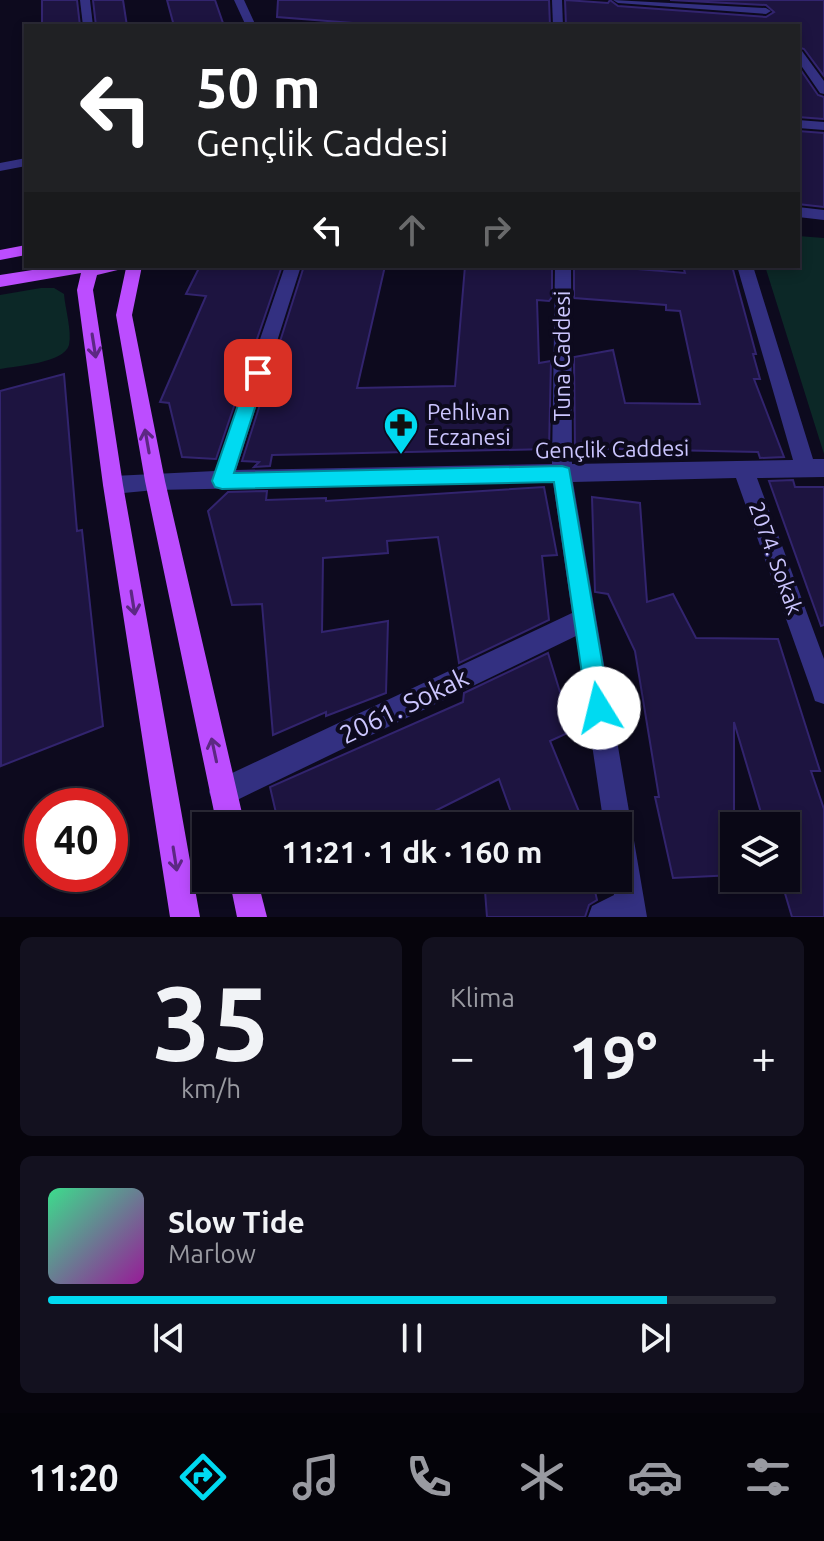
<!DOCTYPE html>
<html lang="tr">
<head>
<meta charset="utf-8">
<style>
	:root { --surface:#0a0816; --page:#13111f; --text:#f1f3f6; --muted:#999aa1; --line:#2a2935; --accent:#00daf1 }
	body { margin:0; font-family:Ubuntu,sans-serif; background:var(--page); color:var(--text); height:100vh; display:flex; flex-direction:column; font-size:30px; white-space:nowrap }
	* { box-sizing:border-box; margin:0 }
	p { font-size:26px; color:var(--muted) }
	.icon { flex:none; width:44px; height:44px; fill:none; stroke:currentColor; stroke-width:2; stroke-linecap:round; stroke-linejoin:round }
	.map { position:relative; height:917px; overflow:hidden }
	.side { display:flex; flex-direction:column; gap:20px; padding:20px; background:#06040c; flex:1 }
	.side>* { flex:none }
	.top-card { position:absolute; left:24px; top:24px; width:776px; height:244px; border-radius:0px; box-shadow:0 4px 12px #0003,0 0 0 2px var(--line); background:#202124; color:#fff; overflow:hidden }
	.fabs { position:absolute; left:720px; top:812px; display:grid; gap:16px }
	.fabs a { display:grid; place-items:center; width:80px; height:80px; border-radius:0px; background:var(--surface); box-shadow:0 4px 12px #0003,0 0 0 2px var(--line); font-size:40px }
	.speed { position:absolute; left:24px; top:788px; display:flex; gap:16px; font-size:40px; font-weight:700; text-align:center }
	.speed>* { display:grid; place-content:center; width:104px; height:104px; border-radius:50%; background:var(--surface); box-shadow:0 4px 12px #0003,0 0 0 2px var(--line); line-height:1 }
	.speed .limit { border:12px solid #d22; background:#fff; color:#111 }
	.pin { position:absolute; display:grid; place-items:center; width:68px; height:68px; color:#fff; margin:-34px; border-radius:16px; box-shadow:0 4px 12px #0006 }
	.me { position:absolute; width:88px; margin:-44px; rotate:351deg; stroke-linejoin:round; filter:drop-shadow(0 0 6px #0008) }
	.turn { display:flex; align-items:center; gap:28px; height:168px; padding:0 40px; font-size:36px }
	.turn .icon { width:104px; height:104px; stroke-width:2.5 }
	.turn b { display:block; font-size:56px; line-height:68px }
	.lanes { display:flex; align-items:center; height:76px; padding:0 40px; background:#0003; justify-content:center; gap:40px; direction:ltr }
	.lanes .off { opacity:.35 }
	.big { font-size:60px; font-weight:600; line-height:1.1 }
	.side .widget { flex:1; display:flex; flex-direction:column; justify-content:center; gap:12px; min-width:0; padding:0 28px; border-radius:12px; background:var(--page) }
	.side .dial { align-items:center; gap:0 }
	.dial b { font-size:104px; line-height:1 }
	.song { display:flex; align-items:center; gap:24px }
	.cover { width:96px; height:96px; border-radius:12px; background:linear-gradient(135deg,hsl(150 70% 55%),hsl(300 70% 35%)) }
	.played { height:8px; border-radius:4px; background:linear-gradient(90deg,var(--accent) 85%,var(--line) 85%) }
	.keys { display:flex; justify-content:space-around; direction:ltr }
	.heat { display:flex; justify-content:space-between; align-items:center; font-size:44px; direction:ltr }
	.side .tiles { flex:1; display:grid; gap:20px; grid-template-columns:1fr 1fr }
	.widget:last-child { grid-column:span 2 }
	.trip { position:absolute; left:192px; top:812px; width:440px; height:80px; border-radius:0px; background:var(--surface); box-shadow:0 4px 12px #0003,0 0 0 2px var(--line); font-weight:600; line-height:80px; text-align:center }
	.tab-bar { display:flex; height:128px; justify-content:space-around; align-items:center; background:#040309; color:var(--muted) }
	.tab-bar .icon { width:56px; height:56px }
	.tab-bar .current { color:var(--accent) }
	.tab-bar b { font-size:36px; color:var(--text) }
	.map>svg:first-child { display:block }
</style>
</head>
<body>
<div class="map">
<svg width="824" height="917" viewBox="0 0 824 917">
	<rect width="100%" height="100%" fill="#0d0a1e"/>
	<g fill="#0c2827">
		<polygon points="798,236 824,238 824,454 765,266 798,266"/>
		<path d="M 41,288 L 54,288 L 64,294 C 65,308 72,331 69,345 C 64,363 16,366 0,369 L 0,295 Z"/>
	</g>
	<g fill="#1d1440" stroke="#32246e" stroke-width="2">
		<polygon points="42,0 77,0 80,26 42,26"/>
		<polygon points="93,0 123,0 127,26 96,26"/>
		<polygon points="167,0 215,0 224,26 174,26"/>
		<polygon points="278,0 549,0 550,26 391,26 277,17"/>
		<polygon points="565,0 608,3 610,0 618,6 766,17 774,12 766,5 670,0 824,0 824,76 804,49 798,47 798,26 566,26"/>
		<polygon points="798,66 818,95 824,97 824,119 798,117"/>
		<polygon points="798,131 824,133 824,207 798,204"/>
		<polygon points="200,266 282,266 216,459 182,457 169,403 160,402 206,296 186,294"/>
		<polygon points="304,266 385,266 357,388 455,386 465,266 552,266 552,297 549,301 537,300 539,363 551,361 549,449 272,455 270,466 254,467 259,462 242,461"/>
		<polygon points="574,266 638,266 638,269 685,273 683,266 732,266 756,354 753,354 760,379 754,379 784,457 760,458 758,452 575,448 574,357 613,350 625,403 700,404 680,311 666,310 666,305 574,298"/>
		<polygon points="64,374 77,531 82,530 103,726 1,766 0,391"/>
		<polygon points="793,480 795,487 824,487 824,625 821,626 769,481"/>
		<polygon points="544,487 557,555 542,556 549,620 459,663 438,537 387,541 388,553 323,558 322,632 388,621 386,693 326,716 326,712 273,735 262,604 232,605 208,511 228,492 267,491 266,500 326,498 326,501"/>
		<polygon points="592,497 640,503 647,602 673,594 696,638 778,639 820,771 811,771 824,809 824,917 792,917 781,880 786,880 786,826 765,826 734,722 734,875 673,878 655,797 659,797 635,651 608,594 595,592"/>
		<polygon points="548,653 572,731 550,741 585,826 516,826 499,779 405,826 279,826 270,787 463,702 464,693"/>
		<polygon points="484,878 592,878 597,900 589,905 585,917 487,917"/>
	</g>
	<g fill="none" stroke-linecap="round" stroke-linejoin="round">
		<g fill="#333081" fill-rule="evenodd">
			<polygon points="80,0 90,0 93,26 83,26"/>
			<polygon points="234,0 244,0 256,26 246,26"/>
			<polygon points="552,0 562,0 563,26 553,26"/>
			<polygon points="613,0 766,8 771,11 766,14 618,3"/>
			<polygon points="798,50 802,51 824,81 824,94 820,93 798,61"/>
			<polygon points="798,120 824,122 824,130 798,128"/>
			<polygon points="26,158 26,166 0,171 0,163"/>
			<polygon points="798,207 824,210 824,220 798,217"/>
			<polygon points="285,266 301,266 236,470 552,464 555,266 571,266 572,464 793,460 737,266 753,266 813,459 824,459 824,477 757,478 824,659 824,704 815,701 812,692 736,478 573,482 647,917 588,917 592,906 614,895 611,878 618,878 618,826 604,826 576,636 233,802 223,806 213,802 209,792 213,782 572,613 553,482 155,490 113,494 106,491 103,485 106,479 113,476 215,471"/>
		</g>
		<g fill="#bc4dff" fill-rule="evenodd">
			<polygon points="26,245 26,255 0,260 0,250"/>
			<polygon points="58,266 142,266 132,315 165,481 245,826 217,826 145,481 116,315 126,268 97,275 93,290 123,485 200,917 170,917 103,485 77,290 81,273 0,287 0,275"/>
			<polygon points="229,878 257,878 267,917 237,917"/>
		</g>
	</g>
	<defs><path id="oneway-shaft" d="M-6 0H5M1.5-3L5.5 0L1.5 3" fill="none" stroke-width="1.6" stroke-linecap="round" stroke-linejoin="round" transform="scale(2)"/></defs>
	<g stroke="#5c2883">
		<use href="#oneway-shaft" transform="translate(94 346) rotate(81)"/>
		<use href="#oneway-shaft" transform="translate(147 441) rotate(-100)"/>
		<use href="#oneway-shaft" transform="translate(133 603) rotate(81)"/>
		<use href="#oneway-shaft" transform="translate(214 750) rotate(-102)"/>
		<use href="#oneway-shaft" transform="translate(175 859) rotate(81)"/>
	</g>
	<polygon fill="#00daf1" stroke="#008e9d" stroke-width="2" points="258,367 266,373 234,473 562,466 569,468 610,708 607,716 599,719 591,716 587,708 554,482 222,489 215,487 212,481 249,373"/>
	<defs>
		<g id="pharmacy-pin" transform="scale(1.8)"><path d="M0 17L-7.5 6A9.5 9.5 0 1 1 7.5 6Z" fill="#00daf1" stroke="#0d0a1e"/><path d="M-2-6h4v4h4v4h-4v4h-4v-4h-4v-4h4Z" fill="#111"/></g>
	</defs>
	<g fill-rule="evenodd">
		<use href="#pharmacy-pin" x="401" y="425"/>
	</g>
	<g text-anchor="middle" stroke-width="8" stroke-linejoin="round" paint-order="stroke">
		<g font-size="22" fill="#ccc6ff" stroke="#0d0a1e">
			<text transform="translate(562 356) rotate(-90)" y="8">Tuna Caddesi</text>
			<text transform="translate(612 449) rotate(-1)" y="8">Gençlik Caddesi</text>
			<text transform="translate(776 558) rotate(70)" y="8">2074. Sokak</text>
		</g>
		<g font-size="22" fill="#ccc6ff" stroke="#0d0a1e" text-anchor="start">
			<text x="427" y="420">Pehlivan<tspan x="427" dy="25">Eczanesi</tspan></text>
		</g>
		<g font-size="26" fill="#ccc6ff" stroke="#0d0a1e">
			<text transform="translate(404 706) rotate(-26)" y="9">2061. Sokak</text>
		</g>
	</g>
</svg>
<div class="fabs">
<a><svg class="icon" aria-label="layers" viewBox="0 0 24 24"><path d="M12 4l9 5-9 5-9-5zM3 14l9 5 9-5"/></svg></a>
</div>
<div class="speed"><div class="limit">40</div></div>
<div class="pin" style="left:258px;top:373px;background:#d93025"><svg class="icon" aria-label="arrive" viewBox="0 0 24 24"><path d="M6 21V4h12l-3 4 3 4H6"/></svg></div>
<svg class="me" style="left:599px;top:708px" viewBox="-20 -20 40 40"><circle r="19" fill="#fff"/><path d="M0-13L10 11 0 6-10 11z" fill="#00daf1"/></svg>
<div class="trip">11:21 · 1 dk · 160 m</div>
<div class="top-card">
<div class="turn"><svg class="icon" aria-label="left" viewBox="0 0 24 24"><path d="M17 20v-9H6M10 6l-5 5 5 5"/></svg><div><b>50 m</b>Gençlik Caddesi</div></div>
<div class="lanes"><svg class="icon" aria-label="left" viewBox="0 0 24 24"><path d="M17 20v-9H6M10 6l-5 5 5 5"/></svg><svg class="icon off" aria-label="ahead" viewBox="0 0 24 24"><path d="M12 20V5M6 11l6-6 6 6"/></svg><svg class="icon off" aria-label="right" viewBox="0 0 24 24"><path d="M7 20v-9h11M14 6l5 5-5 5"/></svg></div>
</div>
</div>
<section class="side">
<div class="tiles">
<div class="widget dial"><b>35</b><p>km/h</p></div>
<div class="widget"><p>Klima</p>
<div class="heat"><a>−</a><b class="big">19°</b><a>+</a></div>
</div>
<div class="widget">
<div class="song"><i class="cover"></i><div><b>Slow Tide</b><p>Marlow</p></div></div>
<div class="played"></div>
<div class="keys"><svg class="icon" aria-label="previous" viewBox="0 0 24 24"><path d="M18 5L8 12l10 7zM5 5v14"/></svg><svg class="icon" aria-label="pause" viewBox="0 0 24 24"><path d="M8 5v14M16 5v14"/></svg><svg class="icon" aria-label="next" viewBox="0 0 24 24"><path d="M6 5l10 7-10 7zM19 5v14"/></svg></div>
</div>
</div>
</section>
<nav class="tab-bar">
<b>11:20</b>
<svg class="icon current" aria-label="directions" viewBox="0 0 24 24"><path d="M12 3l9 9-9 9-9-9zM9 14v-3h6M13 9l2 2-2 2"/></svg>
<svg class="icon" aria-label="music" viewBox="0 0 24 24"><path d="M9 18V5l10-2v13"/><circle cx="6" cy="18" r="3"/><circle cx="16" cy="16" r="3"/></svg>
<svg class="icon" aria-label="phone" viewBox="0 0 24 24"><path d="M5 4h4l2 5-3 2q2 4 5 5l2-3 5 2v4C11 20 4 13 5 4z"/></svg>
<svg class="icon" aria-label="climate" viewBox="0 0 24 24"><path d="M12 3v18M4 7l16 10M4 17L20 7"/></svg>
<svg class="icon" aria-label="car" viewBox="0 0 24 24"><path d="M5 17H2v-5l4-1 3-4h7l3 4 3 1v5h-3M9 17h6M6 11h13"/><circle cx="7" cy="17" r="2"/><circle cx="17" cy="17" r="2"/></svg>
<svg class="icon" aria-label="filters" viewBox="0 0 24 24"><path d="M4 7h16M4 17h16"/><circle cx="9" cy="7" r="2"/><circle cx="15" cy="17" r="2"/></svg>
</nav>
</body>
</html>
